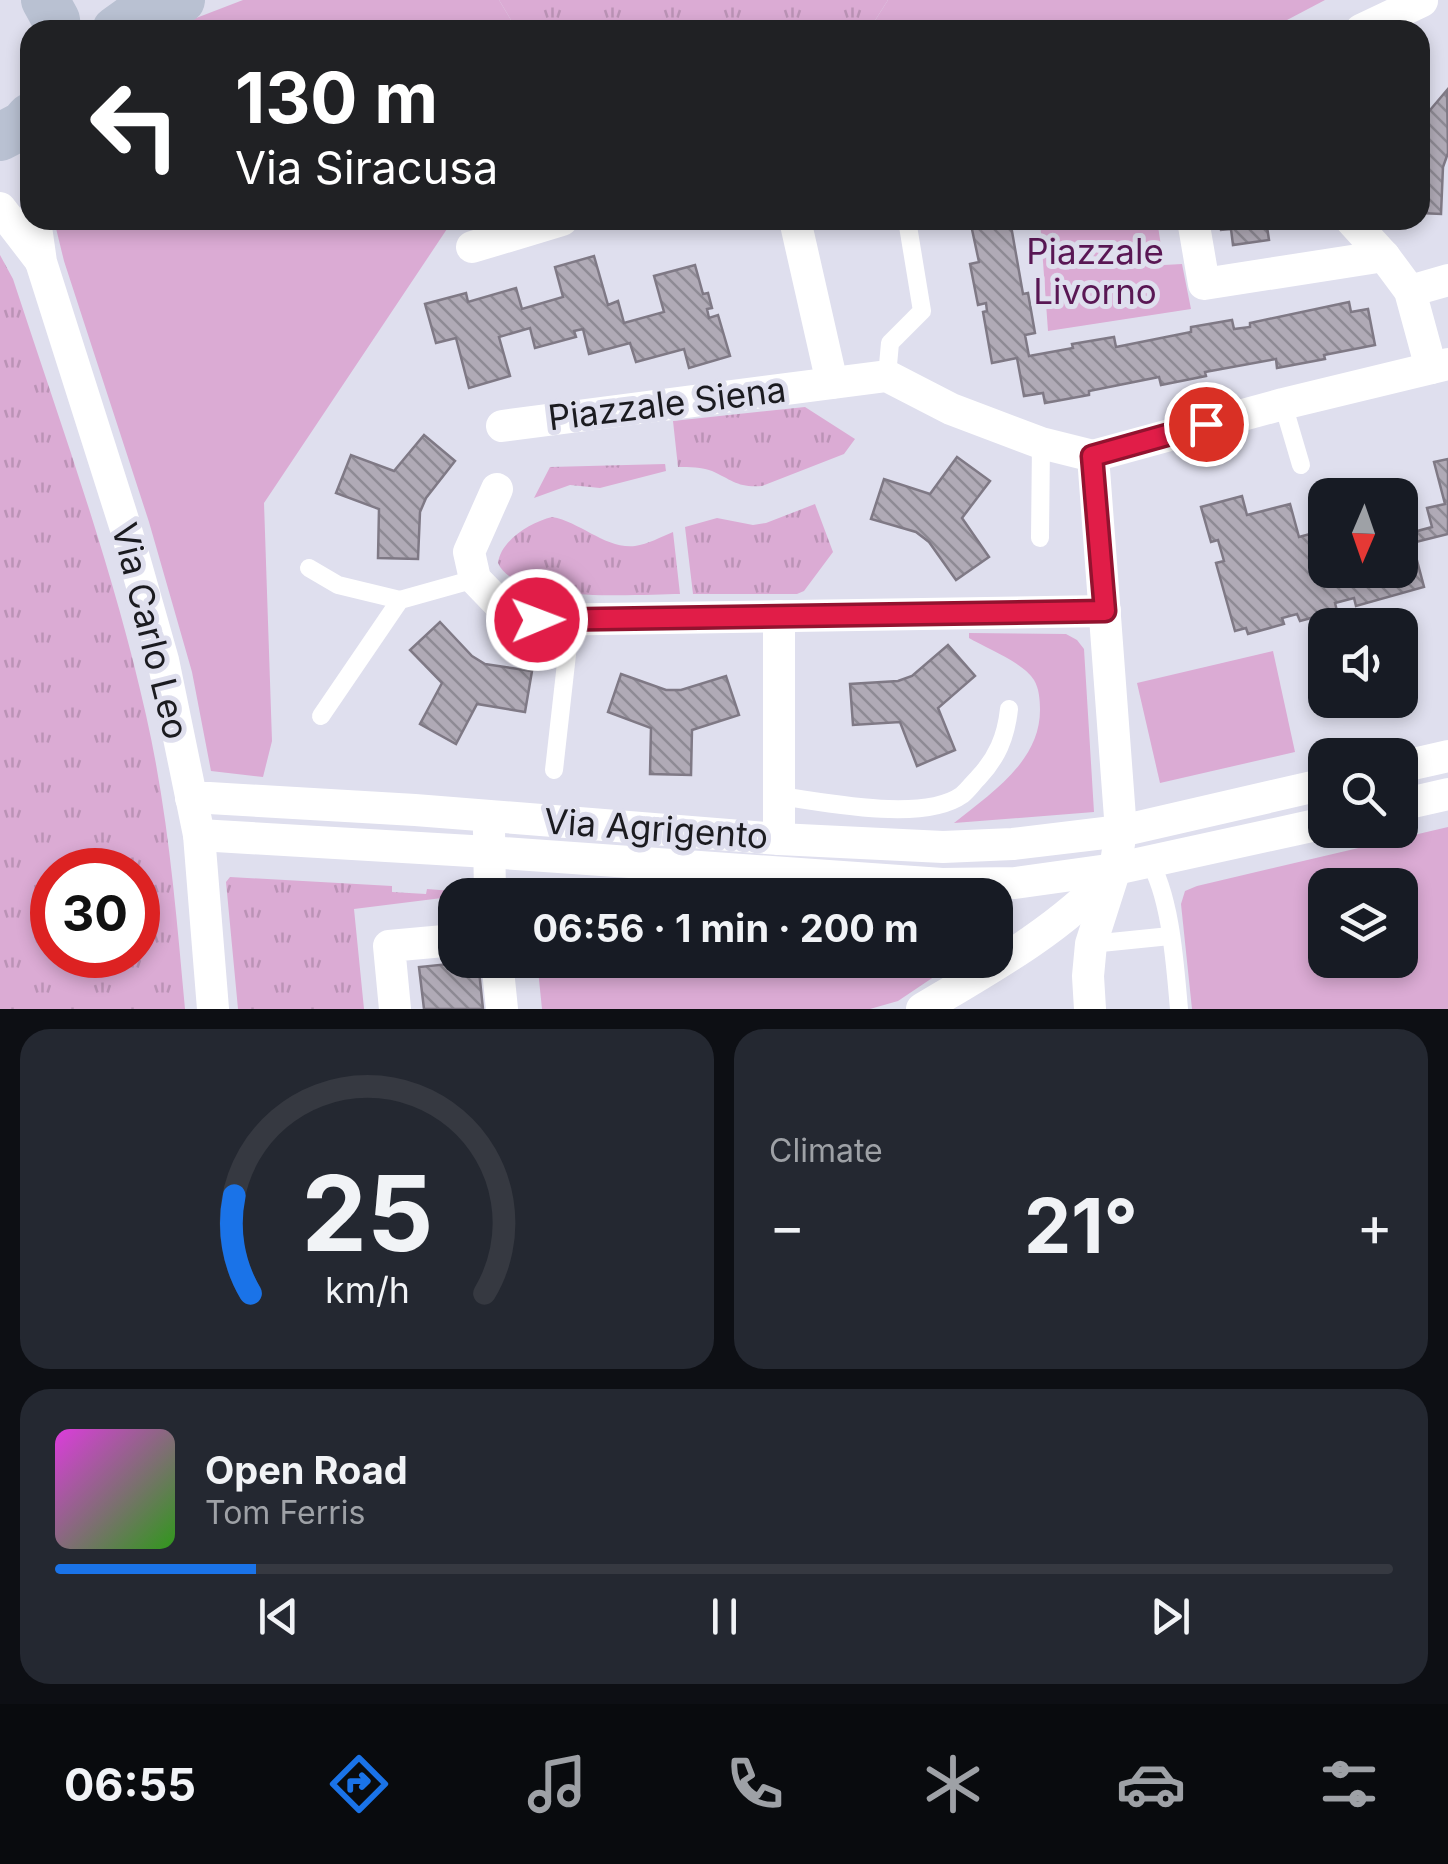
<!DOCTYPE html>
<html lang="en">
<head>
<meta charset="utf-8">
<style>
	:root { --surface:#171b24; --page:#242831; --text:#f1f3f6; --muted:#9ea1a6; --line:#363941; --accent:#1a73e8 }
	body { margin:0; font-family:Inter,sans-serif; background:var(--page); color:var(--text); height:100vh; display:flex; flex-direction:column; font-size:38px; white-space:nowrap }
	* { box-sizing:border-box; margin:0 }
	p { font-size:32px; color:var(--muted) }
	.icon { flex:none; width:55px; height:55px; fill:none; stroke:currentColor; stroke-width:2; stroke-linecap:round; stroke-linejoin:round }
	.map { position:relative; height:1009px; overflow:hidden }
	.details { display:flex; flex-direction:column; gap:20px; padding:20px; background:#0d0f14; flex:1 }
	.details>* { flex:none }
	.banner { position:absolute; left:20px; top:20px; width:1410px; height:210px; border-radius:30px; box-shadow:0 5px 15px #0003; background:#202124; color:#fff; overflow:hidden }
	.needle { width:65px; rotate:182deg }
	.fabs { position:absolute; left:1308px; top:478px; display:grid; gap:20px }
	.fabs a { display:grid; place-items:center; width:110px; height:110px; border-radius:20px; background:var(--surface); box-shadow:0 5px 15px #0003; font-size:50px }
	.speed { position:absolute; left:30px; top:848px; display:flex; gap:20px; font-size:50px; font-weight:700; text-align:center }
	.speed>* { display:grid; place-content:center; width:130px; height:130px; border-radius:50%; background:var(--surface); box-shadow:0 5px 15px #0003; line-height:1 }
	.speed .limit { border:15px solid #d22; background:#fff; color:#111 }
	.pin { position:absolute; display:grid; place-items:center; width:85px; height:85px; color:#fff; margin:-42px; border:5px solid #fff; border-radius:50%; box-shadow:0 2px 10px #0007 }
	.me { position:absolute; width:110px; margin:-55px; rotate:89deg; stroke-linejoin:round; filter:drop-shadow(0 0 8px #0008) }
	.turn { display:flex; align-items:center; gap:35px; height:210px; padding:0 50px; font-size:45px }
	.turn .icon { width:130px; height:130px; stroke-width:2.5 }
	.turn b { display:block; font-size:70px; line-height:85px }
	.big { font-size:75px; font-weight:700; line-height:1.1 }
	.details .card { flex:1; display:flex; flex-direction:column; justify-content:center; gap:15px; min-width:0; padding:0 35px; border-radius:30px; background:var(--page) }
	.details .dial { align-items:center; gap:0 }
	.dial svg { height:260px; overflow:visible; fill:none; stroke:var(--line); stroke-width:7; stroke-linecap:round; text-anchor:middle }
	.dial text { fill:var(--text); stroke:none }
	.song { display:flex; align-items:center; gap:30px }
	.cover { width:120px; height:120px; border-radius:15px; background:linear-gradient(135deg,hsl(300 70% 55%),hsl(110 70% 35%)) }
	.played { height:10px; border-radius:5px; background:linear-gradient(90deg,var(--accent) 15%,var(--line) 15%) }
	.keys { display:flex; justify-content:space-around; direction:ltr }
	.heat { display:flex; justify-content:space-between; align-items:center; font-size:55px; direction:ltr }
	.details .tiles { flex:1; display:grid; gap:20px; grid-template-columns:1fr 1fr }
	.card:last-child { grid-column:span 2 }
	.trip { position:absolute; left:438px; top:878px; width:575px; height:100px; border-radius:30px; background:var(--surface); box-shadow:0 5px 15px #0003; font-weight:700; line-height:100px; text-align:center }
	.tabs { display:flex; height:160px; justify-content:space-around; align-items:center; background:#090b0e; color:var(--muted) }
	.tabs .icon { width:70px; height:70px }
	.tabs .current { color:var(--accent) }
	.tabs b { font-size:45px; color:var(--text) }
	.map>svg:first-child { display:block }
</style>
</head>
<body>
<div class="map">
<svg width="1448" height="1009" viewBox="0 0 1448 1009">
	<defs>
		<pattern id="grass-tufts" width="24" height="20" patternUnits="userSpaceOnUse" patternTransform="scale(2.5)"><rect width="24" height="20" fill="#dbabd4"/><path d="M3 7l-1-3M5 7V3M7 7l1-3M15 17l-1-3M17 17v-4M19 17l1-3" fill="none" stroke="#bb93b6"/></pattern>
		<pattern id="building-back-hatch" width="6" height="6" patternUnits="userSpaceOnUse" patternTransform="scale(2.5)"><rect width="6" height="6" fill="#b0aab6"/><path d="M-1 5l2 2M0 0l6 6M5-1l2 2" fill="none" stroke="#8e8a94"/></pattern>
	</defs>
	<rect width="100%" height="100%" fill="#dfdfee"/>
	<g fill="url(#grass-tufts)" fill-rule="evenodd">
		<polygon points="499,0 888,0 869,30 517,30"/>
		<path d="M 0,255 L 13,279 C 60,423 113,567 146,715 C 168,812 176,910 185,1009 L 0,1009 ZM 138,870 L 138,955 L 52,955 L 52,870 Z"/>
		<path d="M 805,407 L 855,439 L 844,454 L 762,486 C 738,488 732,480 712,471 C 702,467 689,467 678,467 L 673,421 Z"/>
		<polygon points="665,464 666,471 600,488 570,485 534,498 550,467"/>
		<polygon points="815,504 833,552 804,591 797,594 693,594 685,527 717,518 753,525 766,523"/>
		<path d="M 552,517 C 581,522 605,549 635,546 C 648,544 661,537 673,532 L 680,594 C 639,594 517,605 498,563 C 501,540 531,522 552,517 Z"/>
		<polygon points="230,877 392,886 392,892 426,894 427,889 465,892 466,895 354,909 364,1009 238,1009 226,882"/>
	</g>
	<g fill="#dbabd4" fill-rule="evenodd">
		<polygon points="243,0 499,0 517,30 165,30"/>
		<polygon points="888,0 1325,0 1268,30 869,30"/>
		<polygon points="54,220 453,220 264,503 272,741 263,777 211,771 192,672 149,522 64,261"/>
		<polygon points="1040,220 1157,220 1164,265 1182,264 1191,309 1048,331"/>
		<path d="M 969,633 L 1066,634 L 1077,640 L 1084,649 L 1094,812 L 954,823 C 990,794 1040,762 1040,710 C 1040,700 1039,688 1034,680 C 1024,663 986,648 969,638 Z"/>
		<polygon points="1273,651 1295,752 1160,783 1137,683"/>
		<path d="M 1448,827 L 1448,1009 L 1192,1009 L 1181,904 L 1185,891 L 1197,886 ZM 1400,885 L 1400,960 L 1325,960 L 1325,885 Z"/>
		<polygon points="537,960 959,960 898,1001 870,1009 542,1009"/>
	</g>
	<g fill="url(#building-back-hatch)" stroke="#7f7985" stroke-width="2.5">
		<polygon points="1447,90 1448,153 1443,167 1441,214 1420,213 1420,122"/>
		<polygon points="970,220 1010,220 1023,294 1028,293 1035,333 1025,335 1029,356 1073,348 1072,344 1114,337 1116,347 1191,332 1191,327 1232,320 1234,329 1250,327 1250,323 1349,302 1351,312 1368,309 1375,345 1324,355 1325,359 1277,368 1276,359 1205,372 1206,376 1161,385 1159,377 1089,391 1089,395 1045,403 1043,393 1024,396 1017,358 992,363 983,312 987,311 986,303 978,305 970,264 979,262"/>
		<polygon points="1219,220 1266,220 1269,240 1233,245 1231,229 1221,230"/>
		<polygon points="594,256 608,305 618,301 624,323 664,312 654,276 695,265 703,294 708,293 712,308 707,309 709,318 718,315 730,356 689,368 684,349 636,362 630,343 589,354 583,329 574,331 576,337 535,348 530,328 499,337 510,376 469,388 456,338 436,343 425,304 466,293 468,302 516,288 522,309 563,297 555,267"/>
		<polygon points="424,435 455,461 426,498 420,512 418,559 378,558 379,509 336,493 351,455 394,471"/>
		<polygon points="957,457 990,481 962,518 989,557 956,580 929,542 916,532 871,519 884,479 930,494"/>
		<polygon points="1448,459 1448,534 1412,543 1410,533 1432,527 1427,508 1445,504 1434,462"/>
		<polygon points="1355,482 1359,495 1328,495 1326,490"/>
		<polygon points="1242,496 1247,515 1290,504 1299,537 1325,530 1325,570 1400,570 1400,521 1406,519 1424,587 1356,606 1354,598 1335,603 1337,611 1300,621 1297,614 1282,618 1284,624 1248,634 1246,628 1235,631 1216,563 1224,561 1218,540 1211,542 1201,507"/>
		<polygon points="440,622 472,656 485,664 532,671 525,712 477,704 456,744 420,724 442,683 410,650"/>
		<polygon points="948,645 975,676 938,708 955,750 917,766 900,722 853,725 850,684 898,681 912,676"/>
		<polygon points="621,674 666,690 681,690 726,676 739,715 692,730 691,775 650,774 651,728 608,712"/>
		<polygon points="478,961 483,1009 424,1009 419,967"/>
	</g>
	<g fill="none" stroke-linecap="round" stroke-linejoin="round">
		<g stroke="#fff" stroke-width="18">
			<polyline points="887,376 890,343 922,311 907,220"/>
			<polyline points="1283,404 1301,465"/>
			<polyline points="1040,538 1041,443"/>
			<polyline points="309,568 338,585 400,600"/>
			<polyline points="321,716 400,600 475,579"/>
			<polyline points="554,770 571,619"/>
			<path d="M 779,796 C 825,802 923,823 962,795 C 968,790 973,783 978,778 C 997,758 1006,737 1009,709"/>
			<path d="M 1148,859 C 1171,896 1175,965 1179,1009"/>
			<polyline points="1091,944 1170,936"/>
		</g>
		<g stroke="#fff" stroke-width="32">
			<polyline points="1361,30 1422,1"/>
			<polyline points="0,208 40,260"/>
			<polyline points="35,220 41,262 125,526 163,660 199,835 213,1009"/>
			<polyline points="795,220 832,383"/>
			<polyline points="1193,220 1204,284 1384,256"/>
			<polyline points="1351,220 1384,256 1410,291 1431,368"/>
			<polyline points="472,247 562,220"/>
			<polyline points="1410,291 1448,280"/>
			<polyline points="502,426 887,376 951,409 1041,443 1093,456"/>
			<polyline points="497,489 469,552 475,579 500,605 537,620 1105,611"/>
			<polyline points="779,616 779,839"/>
			<polyline points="1400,767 1448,756"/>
			<polyline points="191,798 209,798 415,810 779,839 943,847 1013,844 1121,831 1325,784"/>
			<polyline points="1400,805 1448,794"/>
			<polyline points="489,831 490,895"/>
			<polyline points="199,835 488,852 942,884 1015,883 1115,869 1325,823"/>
			<polyline points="497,960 502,1009"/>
			<polyline points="395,1009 389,946 455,940"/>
			<path d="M 922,1009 C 987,970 1057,932 1109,876"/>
			<polyline points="1090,1009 1088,976 1091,944 1115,869 1121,831 1093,456 1283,404 1448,364"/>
		</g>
		<g stroke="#b9c1d2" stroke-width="48">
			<polyline points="45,0 56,20 57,30"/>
			<polyline points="116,30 141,12 181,0"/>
			<polyline points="0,137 23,125 30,117"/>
		</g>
	</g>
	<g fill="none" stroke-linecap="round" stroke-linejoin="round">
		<g stroke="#92132f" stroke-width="25">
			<polyline id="route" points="537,620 1105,611 1092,456 1206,424"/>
		</g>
		<use href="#route" stroke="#e11d48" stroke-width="18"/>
	</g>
	<g text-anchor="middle" stroke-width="10" stroke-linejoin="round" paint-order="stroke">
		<g font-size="35" fill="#591754" stroke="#dfdfee">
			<text x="1095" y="264">Piazzale<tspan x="1095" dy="40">Livorno</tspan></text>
		</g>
		<g font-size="35" fill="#1b1b20" stroke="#dfdfee">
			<text transform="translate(667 404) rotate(-7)" y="12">Piazzale Siena</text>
			<text transform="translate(150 631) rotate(76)" y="12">Via Carlo Leo</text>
			<text transform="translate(656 829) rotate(4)" y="12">Via Agrigento</text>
		</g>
	</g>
</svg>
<div class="fabs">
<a><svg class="needle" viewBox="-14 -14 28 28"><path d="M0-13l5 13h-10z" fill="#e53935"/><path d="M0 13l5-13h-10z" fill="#9ea1a6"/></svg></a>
<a><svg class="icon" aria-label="sound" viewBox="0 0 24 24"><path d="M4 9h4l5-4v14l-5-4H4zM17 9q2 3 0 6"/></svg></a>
<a><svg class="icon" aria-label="search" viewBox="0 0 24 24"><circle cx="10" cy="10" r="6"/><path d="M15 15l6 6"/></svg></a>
<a><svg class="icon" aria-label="layers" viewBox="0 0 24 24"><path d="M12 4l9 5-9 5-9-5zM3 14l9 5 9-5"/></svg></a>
</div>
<div class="speed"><div class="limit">30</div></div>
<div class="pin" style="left:1206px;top:424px;background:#d93025"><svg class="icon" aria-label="arrive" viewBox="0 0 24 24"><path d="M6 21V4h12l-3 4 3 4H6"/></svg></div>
<svg class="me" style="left:537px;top:620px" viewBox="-20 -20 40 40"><circle r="17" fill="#e11d48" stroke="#fff" stroke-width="3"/><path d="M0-11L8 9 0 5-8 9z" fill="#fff"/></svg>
<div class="trip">06:56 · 1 min · 200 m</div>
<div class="banner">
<div class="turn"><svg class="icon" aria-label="left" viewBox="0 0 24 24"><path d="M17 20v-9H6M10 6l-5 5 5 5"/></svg><div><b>130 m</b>Via Siracusa</div></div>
</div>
</div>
<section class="details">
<div class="tiles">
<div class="card dial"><svg viewBox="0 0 100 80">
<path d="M14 69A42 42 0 1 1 86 69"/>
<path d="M14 69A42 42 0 0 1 9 39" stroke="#1a73e8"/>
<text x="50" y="56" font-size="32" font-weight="700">25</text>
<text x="50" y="72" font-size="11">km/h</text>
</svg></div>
<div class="card"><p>Climate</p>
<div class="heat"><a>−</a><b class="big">21°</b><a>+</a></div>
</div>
<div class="card">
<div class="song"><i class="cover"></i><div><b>Open Road</b><p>Tom Ferris</p></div></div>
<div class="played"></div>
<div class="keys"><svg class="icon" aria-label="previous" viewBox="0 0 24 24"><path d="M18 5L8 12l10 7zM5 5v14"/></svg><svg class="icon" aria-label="pause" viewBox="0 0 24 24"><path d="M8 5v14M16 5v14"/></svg><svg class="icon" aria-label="next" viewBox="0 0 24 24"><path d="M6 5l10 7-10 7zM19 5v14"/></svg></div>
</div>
</div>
</section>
<nav class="tabs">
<b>06:55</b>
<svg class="icon current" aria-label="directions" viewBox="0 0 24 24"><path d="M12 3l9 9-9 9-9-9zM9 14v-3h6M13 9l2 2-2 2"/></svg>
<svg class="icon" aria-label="music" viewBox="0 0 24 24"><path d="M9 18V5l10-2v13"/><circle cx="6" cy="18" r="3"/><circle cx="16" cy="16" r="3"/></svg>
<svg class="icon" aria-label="phone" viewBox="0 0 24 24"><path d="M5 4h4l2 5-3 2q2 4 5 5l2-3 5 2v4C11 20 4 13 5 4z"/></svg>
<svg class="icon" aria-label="climate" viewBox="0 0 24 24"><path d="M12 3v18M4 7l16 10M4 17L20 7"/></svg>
<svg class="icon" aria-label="car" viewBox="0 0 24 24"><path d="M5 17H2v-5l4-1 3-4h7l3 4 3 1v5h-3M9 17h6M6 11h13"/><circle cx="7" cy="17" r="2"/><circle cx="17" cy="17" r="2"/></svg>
<svg class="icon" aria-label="filters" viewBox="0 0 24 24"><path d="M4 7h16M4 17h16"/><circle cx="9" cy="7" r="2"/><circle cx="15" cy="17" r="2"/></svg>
</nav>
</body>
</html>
